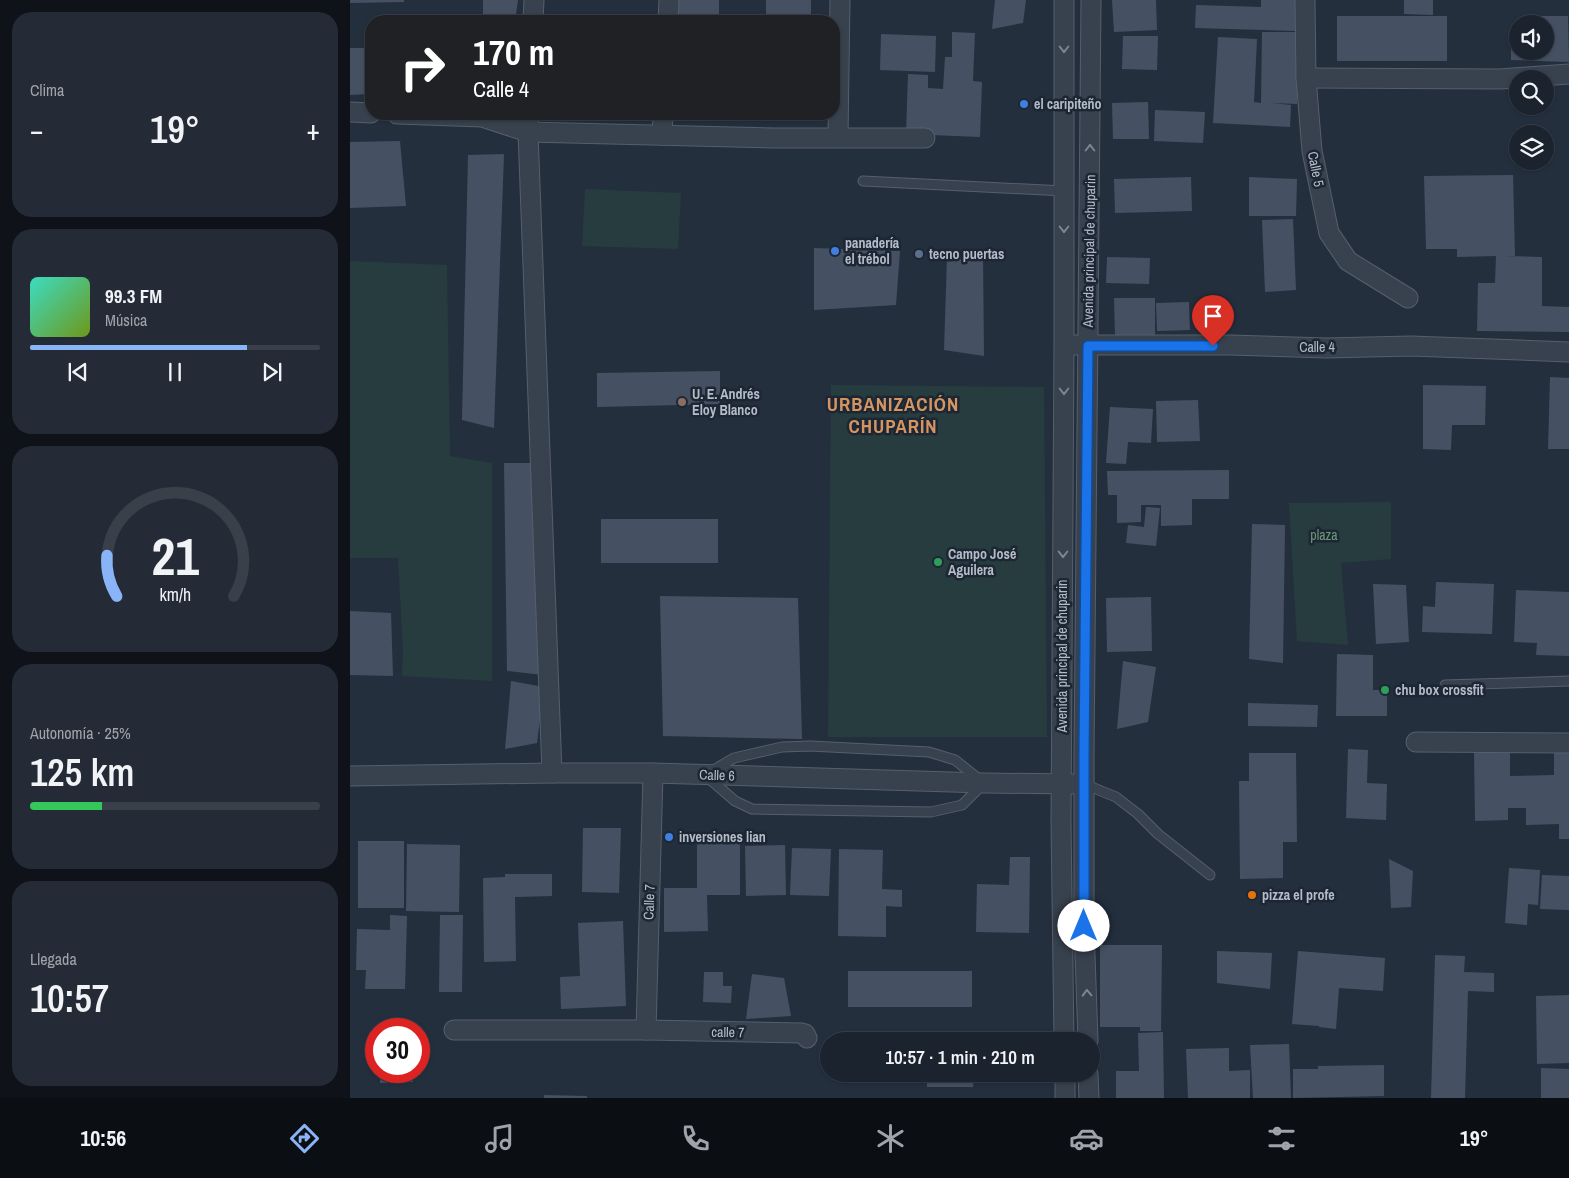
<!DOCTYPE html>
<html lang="es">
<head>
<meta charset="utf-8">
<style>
	:root { --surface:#1b232e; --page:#242b36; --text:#f1f3f6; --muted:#a0a4aa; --line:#39404a; --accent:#8ab4f8 }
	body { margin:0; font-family:"Archivo Narrow",sans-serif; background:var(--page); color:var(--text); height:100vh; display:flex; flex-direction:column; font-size:19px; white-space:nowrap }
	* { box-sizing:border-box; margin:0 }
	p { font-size:16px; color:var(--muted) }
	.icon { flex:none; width:28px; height:28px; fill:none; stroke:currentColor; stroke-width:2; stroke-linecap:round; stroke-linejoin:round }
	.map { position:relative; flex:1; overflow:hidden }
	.side { display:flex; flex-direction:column; gap:12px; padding:12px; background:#0f1319; width:350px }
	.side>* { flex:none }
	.banner { position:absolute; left:15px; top:15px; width:475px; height:105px; border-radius:20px; box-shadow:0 1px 4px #0004,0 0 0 1px var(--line); background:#202124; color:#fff; overflow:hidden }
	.buttons { position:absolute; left:1159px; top:15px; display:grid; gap:10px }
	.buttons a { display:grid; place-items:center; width:45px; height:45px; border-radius:50%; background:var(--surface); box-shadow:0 1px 4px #0004,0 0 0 1px var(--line); font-size:25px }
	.speed { position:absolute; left:15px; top:1018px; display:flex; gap:10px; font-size:25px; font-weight:700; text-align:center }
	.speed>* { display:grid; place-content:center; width:65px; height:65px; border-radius:50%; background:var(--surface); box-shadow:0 1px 4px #0004,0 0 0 1px var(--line); line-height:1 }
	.speed .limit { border:8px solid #d22; background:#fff; color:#111 }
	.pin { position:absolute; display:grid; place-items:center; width:42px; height:42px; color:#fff; margin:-51px -21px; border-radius:50% 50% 50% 0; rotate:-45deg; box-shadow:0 0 5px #0007 }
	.pin .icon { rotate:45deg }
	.me { position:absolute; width:55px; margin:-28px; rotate:0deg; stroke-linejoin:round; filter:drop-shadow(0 0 4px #0008) }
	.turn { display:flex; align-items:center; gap:18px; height:105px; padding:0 25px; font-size:22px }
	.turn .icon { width:65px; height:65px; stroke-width:2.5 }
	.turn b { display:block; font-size:35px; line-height:42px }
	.big { font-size:38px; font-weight:600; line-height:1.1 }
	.side .tile { flex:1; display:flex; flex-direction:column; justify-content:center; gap:8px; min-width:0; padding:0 18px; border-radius:20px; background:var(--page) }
	.side .dial { align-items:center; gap:0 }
	.dial svg { height:130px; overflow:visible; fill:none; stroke:var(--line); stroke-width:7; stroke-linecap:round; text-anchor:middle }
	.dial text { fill:var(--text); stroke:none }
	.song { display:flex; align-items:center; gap:15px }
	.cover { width:60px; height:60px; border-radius:8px; background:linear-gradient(135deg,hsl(170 70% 55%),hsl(80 70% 35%)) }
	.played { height:5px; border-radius:2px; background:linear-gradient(90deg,var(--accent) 75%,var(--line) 75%) }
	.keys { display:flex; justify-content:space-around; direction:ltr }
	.heat { display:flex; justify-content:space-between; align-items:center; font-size:28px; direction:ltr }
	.charge { height:8px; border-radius:4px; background:linear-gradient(90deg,#34c759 25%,var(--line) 0) }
	.trip { position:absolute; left:470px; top:1032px; width:280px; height:50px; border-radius:25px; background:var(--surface); box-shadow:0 1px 4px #0004,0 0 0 1px var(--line); font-weight:600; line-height:50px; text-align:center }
	.dock { display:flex; height:80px; justify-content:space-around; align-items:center; background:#0b0e12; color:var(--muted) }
	.dock .icon { width:35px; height:35px }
	.dock .on { color:var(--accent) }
	.dock b { font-size:22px; color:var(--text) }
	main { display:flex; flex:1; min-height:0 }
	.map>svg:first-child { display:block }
</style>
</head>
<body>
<main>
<section class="side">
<div class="tile"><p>Clima</p>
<div class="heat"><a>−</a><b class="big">19°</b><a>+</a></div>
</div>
<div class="tile">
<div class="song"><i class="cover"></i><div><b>99.3 FM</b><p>Música</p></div></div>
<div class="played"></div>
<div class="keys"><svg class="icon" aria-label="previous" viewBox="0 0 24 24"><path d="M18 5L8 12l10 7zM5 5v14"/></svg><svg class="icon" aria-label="pause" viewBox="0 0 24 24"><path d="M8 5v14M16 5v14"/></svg><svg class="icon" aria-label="next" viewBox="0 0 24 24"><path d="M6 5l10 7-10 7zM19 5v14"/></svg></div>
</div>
<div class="tile dial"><svg viewBox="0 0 100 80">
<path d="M14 69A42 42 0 1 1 86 69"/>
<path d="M14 69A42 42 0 0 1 8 44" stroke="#8ab4f8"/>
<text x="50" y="56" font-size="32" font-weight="700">21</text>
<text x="50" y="72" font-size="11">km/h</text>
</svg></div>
<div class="tile"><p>Autonomía · 25%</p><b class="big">125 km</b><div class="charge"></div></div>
<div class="tile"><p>Llegada</p><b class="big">10:57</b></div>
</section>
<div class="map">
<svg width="1219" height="1098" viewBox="0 0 1219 1098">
	<rect width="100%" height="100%" fill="#242f3e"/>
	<g fill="#263c3f">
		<polygon points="235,189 331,193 328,249 232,246"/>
		<polygon points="0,261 97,265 100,456 142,463 142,681 52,676 53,651 48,558 0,558"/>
		<polygon points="481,385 694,387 697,737 478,737"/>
		<polygon points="1041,502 1041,559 991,563 998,645 947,641 939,503"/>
	</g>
	<g fill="#455162">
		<polygon points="0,0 54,0 54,2 0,3"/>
		<polygon points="133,0 168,0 165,21 133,21"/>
		<rect x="323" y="0" width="46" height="21"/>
		<rect x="416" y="0" width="45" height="21"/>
		<polygon points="645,0 676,0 673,23 642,29"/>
		<polygon points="762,0 806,0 807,30 764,32"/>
		<polygon points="911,0 946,0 946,31 845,28 846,5 911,7"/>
		<polygon points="1054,0 1083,0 1083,15 1054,14"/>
		<rect x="987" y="16" width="110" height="45"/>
		<polygon points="1190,16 1218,16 1219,62 1161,60 1161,41 1168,41 1168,51 1195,51 1195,24 1190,24"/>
		<polygon points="602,32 625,33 623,81 632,82 630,137 556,134 558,74 578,75 578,88 593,89 595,57 602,57"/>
		<polygon points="912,32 948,32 947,104 922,103 941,105 940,127 863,123 868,37 907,39 904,102 911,103"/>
		<polygon points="531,34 586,36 585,72 530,70"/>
		<polygon points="773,36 808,36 807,70 772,69"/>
		<polygon points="0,48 18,48 18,94 0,95"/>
		<polygon points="798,102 799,139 763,139 762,103"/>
		<polygon points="805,110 855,112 853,143 804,141"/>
		<polygon points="50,141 56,206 0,208 0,142"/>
		<polygon points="154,154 144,428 112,420 118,155"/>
		<polygon points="1163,175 1165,256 1153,256 1192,257 1192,306 1219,307 1219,332 1127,331 1128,283 1145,283 1146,256 1107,257 1107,249 1076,249 1074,176"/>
		<polygon points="841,177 842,211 765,213 764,179"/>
		<polygon points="899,177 947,179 946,216 899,216"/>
		<polygon points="943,219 946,290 915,292 912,220"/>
		<polygon points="464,248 550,251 546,305 464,310"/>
		<polygon points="633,256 634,356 594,350 597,257"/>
		<polygon points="757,257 800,258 799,284 756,283"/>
		<polygon points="764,298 805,298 805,336 765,336"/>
		<polygon points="839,302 840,330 807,331 806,303"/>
		<polygon points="370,371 370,404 247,407 247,373"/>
		<polygon points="1200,377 1219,378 1219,449 1198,449"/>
		<polygon points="1073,385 1136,386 1135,425 1102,425 1101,450 1073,449"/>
		<polygon points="848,400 850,441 807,442 806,401"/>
		<polygon points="760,407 803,409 801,443 778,442 776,464 756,463"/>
		<polygon points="154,463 182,463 193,675 157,671"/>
		<polygon points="879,470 879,499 842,499 842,525 811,526 811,505 791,505 791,522 767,523 767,495 758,495 757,471"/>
		<polygon points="796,507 810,508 806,546 776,543 778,525 794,527"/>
		<rect x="251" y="519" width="117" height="44"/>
		<polygon points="902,524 935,525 933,663 899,659"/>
		<polygon points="1086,582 1144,584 1142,634 1072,632 1073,606 1085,607"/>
		<polygon points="1023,584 1056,585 1059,642 1026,644"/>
		<polygon points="1166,590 1219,592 1219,656 1186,655 1187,643 1164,642"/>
		<polygon points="310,596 448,598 452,739 313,736"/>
		<polygon points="801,597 802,651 757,652 756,598"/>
		<polygon points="0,611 41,613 43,676 0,675"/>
		<polygon points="987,654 1023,655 1023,690 1037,690 1037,716 986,716"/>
		<polygon points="773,661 806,667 798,722 767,729"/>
		<polygon points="161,681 194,687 187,743 155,749"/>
		<polygon points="898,703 968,705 967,727 898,726"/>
		<polygon points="1204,748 1219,748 1219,839 1209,839 1209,824 1176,825 1176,808 1158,808 1158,820 1125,821 1124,752 1160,751 1160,776 1204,775"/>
		<polygon points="998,749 1018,750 1017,783 1037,784 1036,820 996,818"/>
		<polygon points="899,753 946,753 947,842 933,842 933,878 890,879 889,781 899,781"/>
		<polygon points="233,828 271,828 269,893 232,892"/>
		<rect x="8" y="841" width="46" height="67"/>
		<polygon points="347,843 390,843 390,895 357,895 358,931 314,932 314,888 347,888"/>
		<polygon points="57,844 110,845 109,912 56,911"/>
		<polygon points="435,845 436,895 396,896 395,846"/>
		<polygon points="442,848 481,849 479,896 440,895"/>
		<polygon points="489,849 533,850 532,889 552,890 552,907 536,906 536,937 488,936"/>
		<polygon points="660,857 680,857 679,933 626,932 627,884 659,885"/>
		<polygon points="1039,859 1063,871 1061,907 1041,908"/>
		<polygon points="1159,868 1190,870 1188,905 1178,904 1177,925 1155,923"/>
		<polygon points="155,874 202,874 202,896 165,897 166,961 134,962 133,878 155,877"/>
		<polygon points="1192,875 1219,876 1219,910 1190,909"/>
		<polygon points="40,915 57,916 55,989 15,989 16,970 6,970 7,929 40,930"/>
		<polygon points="90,915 113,915 112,992 89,992"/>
		<polygon points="273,921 276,1006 211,1009 210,977 230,976 228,923"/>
		<polygon points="750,945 812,945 811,1031 790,1031 790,1027 750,1027"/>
		<polygon points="867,951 922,953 920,989 867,983"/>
		<polygon points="948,951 1035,958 1033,991 989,988 986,1029 969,1027 969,1026 942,1024"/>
		<polygon points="1085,955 1115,956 1114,972 1144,973 1144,992 1118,991 1115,1098 1081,1098"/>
		<rect x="498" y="971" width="124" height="36"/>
		<polygon points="354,972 373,972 373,986 382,986 381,1003 353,1002"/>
		<polygon points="402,974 434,978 441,1016 396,1019"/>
		<polygon points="1219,995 1219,1063 1187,1064 1186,996"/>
		<polygon points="813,1032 814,1098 766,1098 766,1071 789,1071 788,1033"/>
		<polygon points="939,1044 941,1098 903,1098 900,1045"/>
		<polygon points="879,1048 879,1071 900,1070 900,1098 838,1098 836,1049"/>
		<polygon points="1034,1065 1034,1096 943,1098 943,1069 968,1069 968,1066"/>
		<polygon points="1191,1068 1219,1069 1219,1098 1191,1098"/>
		<polygon points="30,1071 62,1071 63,1082 30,1083"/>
		<polygon points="557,1074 624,1074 623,1087 577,1087 577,1082 557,1081"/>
		<polygon points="194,1095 237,1096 237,1098 194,1098"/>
	</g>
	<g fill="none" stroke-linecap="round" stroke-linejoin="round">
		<g stroke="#565f6c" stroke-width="11">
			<g id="service">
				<polyline points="513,181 714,191"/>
				<polyline points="1095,685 1219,681"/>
				<polygon points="460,746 579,752 605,760 634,783 612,805 581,812 402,809 385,801 355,775 384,758 432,747"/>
				<polyline points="734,784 766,797 788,814 808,834 860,875"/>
			</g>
		</g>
		<g stroke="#565f6c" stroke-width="21">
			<g id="minor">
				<polyline points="714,0 714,345 711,822 714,1041"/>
				<polyline points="955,0 956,78 962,151 979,233 998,261 1058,298"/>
				<polyline points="183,21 184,0"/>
				<polyline points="318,21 319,0"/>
				<polyline points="956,78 1150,79 1219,74"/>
				<polyline points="0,112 21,113"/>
				<polyline points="47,114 132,117 178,132 202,773"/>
				<polyline points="179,114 178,132 423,138 575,138"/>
				<polyline points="312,135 313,114"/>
				<polyline points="488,137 490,0"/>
				<polyline points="725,345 880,345 976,348 1061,346 1219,352"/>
				<polyline points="1066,742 1219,743"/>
				<polyline points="0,776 202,773 303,773 634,783 724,784"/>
				<polyline points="104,1030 296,1030 451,1033 455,1034 457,1038"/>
				<polyline points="296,1030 303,773"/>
				<polyline points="738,1041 734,926 734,755 741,0"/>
				<polyline points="715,1074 715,1098"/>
				<polyline points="738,1074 739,1098"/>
			</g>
		</g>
		<use href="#service" stroke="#38414e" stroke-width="9"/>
		<use href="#minor" stroke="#38414e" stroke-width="19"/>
	</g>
	<defs><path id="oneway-chevron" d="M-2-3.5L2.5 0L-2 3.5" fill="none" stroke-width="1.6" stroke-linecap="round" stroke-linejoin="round" transform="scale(1.25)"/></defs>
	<g stroke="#7c8592">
		<use href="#oneway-chevron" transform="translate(714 49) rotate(90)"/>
		<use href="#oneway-chevron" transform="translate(740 148) rotate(-90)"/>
		<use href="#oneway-chevron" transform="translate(714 229) rotate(90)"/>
		<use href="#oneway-chevron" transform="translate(714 391) rotate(90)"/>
		<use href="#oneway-chevron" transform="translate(713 554) rotate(90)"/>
		<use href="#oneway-chevron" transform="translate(737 993) rotate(-92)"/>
	</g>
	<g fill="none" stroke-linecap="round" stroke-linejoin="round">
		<g stroke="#114b97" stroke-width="12">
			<polyline id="route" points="734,926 734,755 738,346 863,346"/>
		</g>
		<use href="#route" stroke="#1a73e8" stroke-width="9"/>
	</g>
	<g fill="#3f7fe0" stroke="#1d2633" stroke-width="2">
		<circle cx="674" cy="104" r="5"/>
		<circle cx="485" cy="251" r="5"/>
		<circle cx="319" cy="837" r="5"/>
	</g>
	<circle fill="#5c6f8a" stroke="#1d2633" stroke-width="2" cx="569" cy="254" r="5"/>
	<circle fill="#8d6e63" stroke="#1d2633" stroke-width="2" cx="332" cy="402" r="5"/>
	<g fill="#2e9e5b" stroke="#1d2633" stroke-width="2">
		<circle cx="588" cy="562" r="5"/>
		<circle cx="1035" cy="690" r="5"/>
	</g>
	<circle fill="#e8710a" stroke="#1d2633" stroke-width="2" cx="902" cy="895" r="5"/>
	<g text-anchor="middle" stroke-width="5" stroke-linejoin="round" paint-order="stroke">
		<g font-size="14" font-weight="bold" fill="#b4bcc9" stroke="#1d2633" text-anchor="start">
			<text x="684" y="109">el caripiteño</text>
			<text x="495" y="248">panadería<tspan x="495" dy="16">el trébol</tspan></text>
			<text x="579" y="259">tecno puertas</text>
			<text x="342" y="399">U. E. Andrés<tspan x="342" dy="16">Eloy Blanco</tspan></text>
			<text x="598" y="559">Campo José<tspan x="598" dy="16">Aguilera</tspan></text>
			<text x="1045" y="695">chu box crossfit</text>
			<text x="329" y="842">inversiones lian</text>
			<text x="912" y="900">pizza el profe</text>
		</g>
		<g font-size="14" fill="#b4bcc9" stroke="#1d2633">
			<text transform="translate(966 169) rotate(79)" y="5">Calle 5</text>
			<text transform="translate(739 251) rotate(-89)" y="5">Avenida principal de chuparin</text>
			<text x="967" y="352">Calle 4</text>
			<text transform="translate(712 656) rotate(-90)" y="5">Avenida principal de chuparin</text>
			<text transform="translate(367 775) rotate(2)" y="5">Calle 6</text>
			<text transform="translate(299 902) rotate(-88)" y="5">Calle 7</text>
			<text transform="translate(378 1032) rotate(1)" y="5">calle 7</text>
		</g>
		<g font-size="14" fill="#6b9a76" stroke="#1d2633">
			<text x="974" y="540">plaza</text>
		</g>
		<g font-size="19" font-weight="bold" letter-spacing="1" fill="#d59563" stroke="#1d2633">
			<text x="543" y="411">URBANIZACIÓN<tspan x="543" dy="22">CHUPARÍN</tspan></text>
		</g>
	</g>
</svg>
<div class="buttons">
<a><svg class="icon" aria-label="sound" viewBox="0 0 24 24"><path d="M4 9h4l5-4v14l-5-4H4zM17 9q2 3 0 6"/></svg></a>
<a><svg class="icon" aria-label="search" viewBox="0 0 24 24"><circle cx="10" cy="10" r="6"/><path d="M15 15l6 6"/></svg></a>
<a><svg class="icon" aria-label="layers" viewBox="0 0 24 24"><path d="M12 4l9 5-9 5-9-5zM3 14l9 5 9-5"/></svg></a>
</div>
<div class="speed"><div class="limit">30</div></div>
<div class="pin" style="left:863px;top:346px;background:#d93025"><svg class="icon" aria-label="arrive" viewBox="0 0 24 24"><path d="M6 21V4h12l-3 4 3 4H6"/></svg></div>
<svg class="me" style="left:734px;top:926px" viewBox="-20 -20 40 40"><circle r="19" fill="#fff"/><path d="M0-13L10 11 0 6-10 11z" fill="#1a73e8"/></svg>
<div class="trip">10:57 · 1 min · 210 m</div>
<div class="banner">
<div class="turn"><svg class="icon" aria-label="right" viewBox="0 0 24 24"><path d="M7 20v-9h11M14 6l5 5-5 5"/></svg><div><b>170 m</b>Calle 4</div></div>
</div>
</div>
</main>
<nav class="dock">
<b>10:56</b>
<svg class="icon on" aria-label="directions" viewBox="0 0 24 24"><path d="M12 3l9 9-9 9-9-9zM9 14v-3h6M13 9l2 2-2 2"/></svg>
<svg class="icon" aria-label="music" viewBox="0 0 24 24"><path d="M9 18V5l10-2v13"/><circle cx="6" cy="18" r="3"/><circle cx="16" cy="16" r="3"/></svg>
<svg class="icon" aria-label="phone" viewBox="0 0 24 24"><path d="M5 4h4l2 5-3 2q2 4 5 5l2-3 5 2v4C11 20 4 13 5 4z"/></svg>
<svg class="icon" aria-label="climate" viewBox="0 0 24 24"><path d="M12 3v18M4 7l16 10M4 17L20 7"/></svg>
<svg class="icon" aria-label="car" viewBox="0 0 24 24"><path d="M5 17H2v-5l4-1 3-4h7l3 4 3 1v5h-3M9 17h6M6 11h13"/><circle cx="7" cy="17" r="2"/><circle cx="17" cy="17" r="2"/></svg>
<svg class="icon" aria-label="filters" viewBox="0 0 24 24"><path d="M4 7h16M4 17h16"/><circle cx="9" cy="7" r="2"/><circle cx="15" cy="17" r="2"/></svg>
<b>19°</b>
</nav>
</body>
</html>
